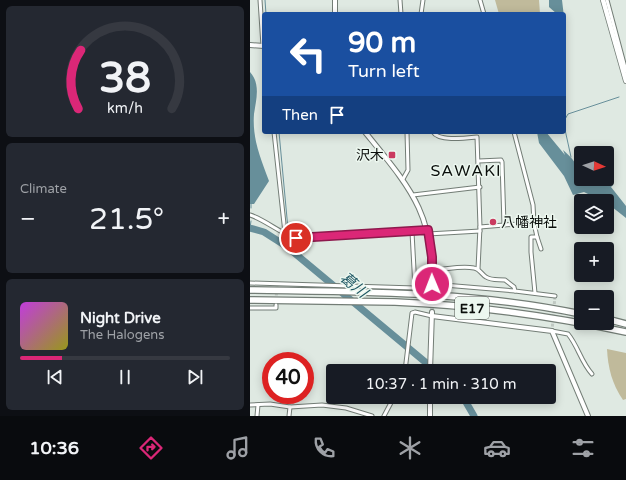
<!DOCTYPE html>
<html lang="en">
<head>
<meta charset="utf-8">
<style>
	:root { --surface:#171b24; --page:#242831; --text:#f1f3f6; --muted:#9ea1a6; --line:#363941; --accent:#db2777 }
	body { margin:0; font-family:"Varela Round","Noto Sans JP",sans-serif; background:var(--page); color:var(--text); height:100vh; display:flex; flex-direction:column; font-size:15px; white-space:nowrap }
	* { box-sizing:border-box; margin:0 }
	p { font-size:13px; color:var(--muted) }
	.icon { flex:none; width:22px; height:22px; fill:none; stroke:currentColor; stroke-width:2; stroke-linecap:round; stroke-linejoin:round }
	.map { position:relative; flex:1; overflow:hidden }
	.drawer { display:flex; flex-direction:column; gap:6px; padding:6px; background:#0d0f14; width:250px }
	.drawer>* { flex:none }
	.hud { position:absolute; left:12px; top:12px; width:304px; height:122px; border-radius:4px; box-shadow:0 2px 10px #0003; background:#1a4fa0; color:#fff; overflow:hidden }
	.needle { width:26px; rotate:93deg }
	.tools { position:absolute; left:324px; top:146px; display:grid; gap:8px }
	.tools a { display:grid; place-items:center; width:40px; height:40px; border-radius:4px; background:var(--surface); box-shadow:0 2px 10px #0003; font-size:20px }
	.speed { position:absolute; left:12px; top:352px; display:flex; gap:8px; font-size:20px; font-weight:700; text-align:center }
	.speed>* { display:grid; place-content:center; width:52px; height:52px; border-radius:50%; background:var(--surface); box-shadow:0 2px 10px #0003; line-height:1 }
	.speed .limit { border:6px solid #d22; background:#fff; color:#111 }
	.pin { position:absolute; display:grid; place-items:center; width:34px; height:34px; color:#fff; margin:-17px; border:2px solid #fff; border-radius:50%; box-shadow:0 1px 4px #0007 }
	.me { position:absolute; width:44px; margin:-22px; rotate:359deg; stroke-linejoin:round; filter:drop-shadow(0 0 3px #0008) }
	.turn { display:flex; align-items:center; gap:14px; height:84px; padding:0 20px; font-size:18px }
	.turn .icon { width:52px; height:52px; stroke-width:2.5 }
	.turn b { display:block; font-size:28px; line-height:34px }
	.then { display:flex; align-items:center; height:38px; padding:0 20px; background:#0003; gap:8px; font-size:15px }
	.big { font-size:30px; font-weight:600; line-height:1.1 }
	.drawer .card { flex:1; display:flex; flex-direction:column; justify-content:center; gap:6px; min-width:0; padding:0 14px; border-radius:6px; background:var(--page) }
	.drawer .dial { align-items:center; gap:0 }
	.dial svg { height:104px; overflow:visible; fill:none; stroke:var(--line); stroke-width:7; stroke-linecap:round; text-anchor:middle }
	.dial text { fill:var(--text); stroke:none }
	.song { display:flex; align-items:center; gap:12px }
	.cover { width:48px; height:48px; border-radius:6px; background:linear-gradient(135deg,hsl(290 70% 55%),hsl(60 70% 35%)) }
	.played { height:4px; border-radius:2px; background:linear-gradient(90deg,var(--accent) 20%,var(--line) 20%) }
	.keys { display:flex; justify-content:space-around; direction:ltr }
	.heat { display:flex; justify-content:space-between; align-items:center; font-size:22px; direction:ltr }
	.trip { position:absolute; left:76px; top:364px; width:230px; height:40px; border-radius:4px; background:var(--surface); box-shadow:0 2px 10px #0003; font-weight:600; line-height:40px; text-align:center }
	.tabs { display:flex; height:64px; justify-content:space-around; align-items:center; background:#090b0e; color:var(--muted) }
	.tabs .icon { width:28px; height:28px }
	.tabs .on { color:var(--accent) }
	.tabs b { font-size:18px; color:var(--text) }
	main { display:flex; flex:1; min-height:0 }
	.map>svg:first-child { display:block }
</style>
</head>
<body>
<main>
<section class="drawer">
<div class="card dial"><svg viewBox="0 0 100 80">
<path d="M14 69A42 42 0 1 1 86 69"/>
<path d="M14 69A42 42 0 0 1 16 24" stroke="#db2777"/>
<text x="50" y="56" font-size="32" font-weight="700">38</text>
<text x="50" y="72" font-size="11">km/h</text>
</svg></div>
<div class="card"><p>Climate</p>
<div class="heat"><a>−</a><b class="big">21.5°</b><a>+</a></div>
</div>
<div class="card">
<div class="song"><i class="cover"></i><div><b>Night Drive</b><p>The Halogens</p></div></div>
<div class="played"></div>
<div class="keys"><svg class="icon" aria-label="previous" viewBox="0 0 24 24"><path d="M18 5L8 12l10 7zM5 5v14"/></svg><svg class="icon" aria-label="pause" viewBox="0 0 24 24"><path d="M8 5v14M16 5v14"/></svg><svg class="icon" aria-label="next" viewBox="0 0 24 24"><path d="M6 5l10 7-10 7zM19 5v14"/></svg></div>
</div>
</section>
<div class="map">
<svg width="376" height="416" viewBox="0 0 376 416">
	<rect width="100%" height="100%" fill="#dfe9e2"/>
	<g fill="#c0ba9b">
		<polygon points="245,0 289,0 290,14 249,14"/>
		<path d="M 357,349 L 376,353 L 376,399 L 373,400 C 362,384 358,368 357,349 Z"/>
	</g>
	<g fill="#678f9a">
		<polygon points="299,0 312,0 314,17 314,14 307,14 299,7"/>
		<path d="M 0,72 C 11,84 6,100 4,114 C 2,139 11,159 19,181 L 4,204 L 0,204 Z"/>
		<path d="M 287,132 L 296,132 L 315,155 L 313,150 C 321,157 331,167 331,179 L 354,184 L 348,179 L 359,178 L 363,185 L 361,187 L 376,206 L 376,218 L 357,203 L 357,201 L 350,200 L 334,192 L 323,195 L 314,176 L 289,143 Z"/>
	</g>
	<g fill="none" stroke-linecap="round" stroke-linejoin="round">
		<g stroke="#678f9a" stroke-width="1">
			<polyline points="15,0 16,14"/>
			<polyline points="314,121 318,114 369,97"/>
			<polyline points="314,125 321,157"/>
			<polyline points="29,132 38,229"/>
			<polyline points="1,208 1,204"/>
			<polyline points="0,228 1,221"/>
			<polyline points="36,246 38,242"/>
		</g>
		<g stroke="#678f9a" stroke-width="7">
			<polyline points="0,228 14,232 36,246 186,371"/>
			<polyline points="213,397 224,416"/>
		</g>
		<g stroke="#bfc8c2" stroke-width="3" stroke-dasharray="3 1.5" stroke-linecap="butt">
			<polyline points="26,300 27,286"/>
			<polyline points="302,331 305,296"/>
		</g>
		<polyline stroke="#bfc8c2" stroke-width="4" stroke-dasharray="4 2" stroke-linecap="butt" points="182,294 182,312"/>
		<g stroke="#737d76" stroke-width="5">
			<g id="minor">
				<polyline points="10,0 13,46"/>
				<polyline points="150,0 151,14"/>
				<polyline points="230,0 234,14"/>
				<polyline points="357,0 376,71"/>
				<polyline points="171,14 173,0"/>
				<polyline points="24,132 35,233"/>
				<path d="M 183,132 C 189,142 217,138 227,137 L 230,227 L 228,269"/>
				<polyline points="264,132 283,205 284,223"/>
				<polyline points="229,161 251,160 252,162 254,225 230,227"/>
				<polyline points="153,179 158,170 157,132"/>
				<polyline points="163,195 230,187"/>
				<path d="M 0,215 C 16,220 32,235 46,238 L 177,230"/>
				<polyline points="254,225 284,223 287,237 281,237 281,252 285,293"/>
				<polyline points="162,232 165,288 182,288"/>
				<polyline points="178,234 230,231"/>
				<polyline points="287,237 291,249"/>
				<path d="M 183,270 C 196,270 210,265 224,268 C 230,269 232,275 236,277 C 242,281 249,279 255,280 L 264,287 L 265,291 L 305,296"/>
				<polyline points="0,283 165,288"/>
				<polyline points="182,284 265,291"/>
				<polyline points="0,308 26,308 26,305"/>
				<path d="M 302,331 L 318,334 C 328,346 331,362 342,374"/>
				<polyline points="155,371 162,313 165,312 182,316"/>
				<polyline points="0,405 20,404 40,407 72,405 96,408 122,416"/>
				<polyline points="7,416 8,405"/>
				<polyline points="39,416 40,407"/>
				<polyline points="134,416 144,397"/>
			</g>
		</g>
		<g stroke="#737d76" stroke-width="6">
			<g id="tertiary">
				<polyline points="85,0 85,14"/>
				<polyline points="0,45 14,46"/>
				<path d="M 115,132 C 161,189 185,214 182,291"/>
				<polyline points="182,316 302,331 338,416"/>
				<polyline points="180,371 182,312"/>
				<polyline points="180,416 180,397"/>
			</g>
		</g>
		<g stroke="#737d76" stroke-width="6">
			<polyline id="secondary" points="353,0 376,81"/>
		</g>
		<g stroke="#737d76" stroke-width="8">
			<g id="motorway">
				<path d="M 0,290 C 110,292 223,291 331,314"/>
				<path d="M 0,300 C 48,301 97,301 145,302 C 223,305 300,316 376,332"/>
				<polyline points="357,319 376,324"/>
			</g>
		</g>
		<use href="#minor" stroke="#fff" stroke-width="3"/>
		<use href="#tertiary" stroke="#fff" stroke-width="4"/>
		<use href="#secondary" stroke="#fff" stroke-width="4.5"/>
		<use href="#motorway" stroke="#fff" stroke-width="5.5"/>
	</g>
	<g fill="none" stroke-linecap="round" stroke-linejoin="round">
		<g stroke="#8e194d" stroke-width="10">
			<polyline id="route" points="46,238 178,230 182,257 182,284"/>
		</g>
		<use href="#route" stroke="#db2777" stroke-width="7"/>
	</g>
	<g fill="#ca3b60" stroke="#ecf7ef" stroke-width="1.5">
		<rect x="138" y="151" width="8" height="8" rx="2"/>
		<circle cx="243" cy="222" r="4"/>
	</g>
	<g text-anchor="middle" stroke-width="3" stroke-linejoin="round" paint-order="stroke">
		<rect fill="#ecf7ef" stroke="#4e544f" stroke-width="1" x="205" y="297" width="34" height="22" rx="3"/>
		<g font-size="13" font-weight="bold" fill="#0a0e0b">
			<text x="222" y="313">E17</text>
		</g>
		<g font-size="14" fill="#0a0e0b" stroke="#ecf7ef" text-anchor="end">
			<text x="134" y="160">沢木</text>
			<text x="251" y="227" text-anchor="start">八幡神社</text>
		</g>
		<g font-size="15" font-style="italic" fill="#1b5461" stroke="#ecf7ef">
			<text transform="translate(104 285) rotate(40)" y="5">葛川</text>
		</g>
		<g font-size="16" letter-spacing="1" fill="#0a0e0b" stroke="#ecf7ef">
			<text x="216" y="176">SAWAKI</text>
		</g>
	</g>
</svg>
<div class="tools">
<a><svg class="needle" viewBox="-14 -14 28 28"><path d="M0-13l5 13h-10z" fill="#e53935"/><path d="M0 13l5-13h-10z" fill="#9ea1a6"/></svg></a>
<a><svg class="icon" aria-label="layers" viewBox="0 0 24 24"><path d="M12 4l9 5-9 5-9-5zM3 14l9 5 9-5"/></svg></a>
<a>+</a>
<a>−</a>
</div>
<div class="speed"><div class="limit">40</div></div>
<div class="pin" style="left:46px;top:238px;background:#d93025"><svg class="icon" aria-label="arrive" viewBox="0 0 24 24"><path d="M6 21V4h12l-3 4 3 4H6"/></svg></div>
<svg class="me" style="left:182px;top:284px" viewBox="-20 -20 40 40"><circle r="17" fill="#db2777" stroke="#fff" stroke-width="3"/><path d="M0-11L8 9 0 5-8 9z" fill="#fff"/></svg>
<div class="trip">10:37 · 1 min · 310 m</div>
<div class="hud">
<div class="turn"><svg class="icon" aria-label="left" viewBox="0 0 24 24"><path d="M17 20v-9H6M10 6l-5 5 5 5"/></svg><div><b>90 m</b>Turn left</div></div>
<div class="then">Then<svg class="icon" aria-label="arrive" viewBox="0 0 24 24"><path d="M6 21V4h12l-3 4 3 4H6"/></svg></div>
</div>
</div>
</main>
<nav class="tabs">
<b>10:36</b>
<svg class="icon on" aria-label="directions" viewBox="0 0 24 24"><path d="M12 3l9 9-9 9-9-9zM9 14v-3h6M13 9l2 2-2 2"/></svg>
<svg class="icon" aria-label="music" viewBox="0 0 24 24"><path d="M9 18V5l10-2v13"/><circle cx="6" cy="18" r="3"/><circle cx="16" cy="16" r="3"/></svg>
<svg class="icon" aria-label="phone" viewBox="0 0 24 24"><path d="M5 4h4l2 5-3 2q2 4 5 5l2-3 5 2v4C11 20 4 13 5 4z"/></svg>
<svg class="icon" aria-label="climate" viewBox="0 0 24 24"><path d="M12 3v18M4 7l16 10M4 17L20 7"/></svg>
<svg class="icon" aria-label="car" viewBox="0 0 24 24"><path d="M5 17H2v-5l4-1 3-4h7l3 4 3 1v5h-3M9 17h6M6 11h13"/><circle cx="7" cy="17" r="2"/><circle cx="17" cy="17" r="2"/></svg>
<svg class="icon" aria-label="filters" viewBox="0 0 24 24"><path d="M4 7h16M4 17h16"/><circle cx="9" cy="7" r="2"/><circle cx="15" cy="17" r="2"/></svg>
</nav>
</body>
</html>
